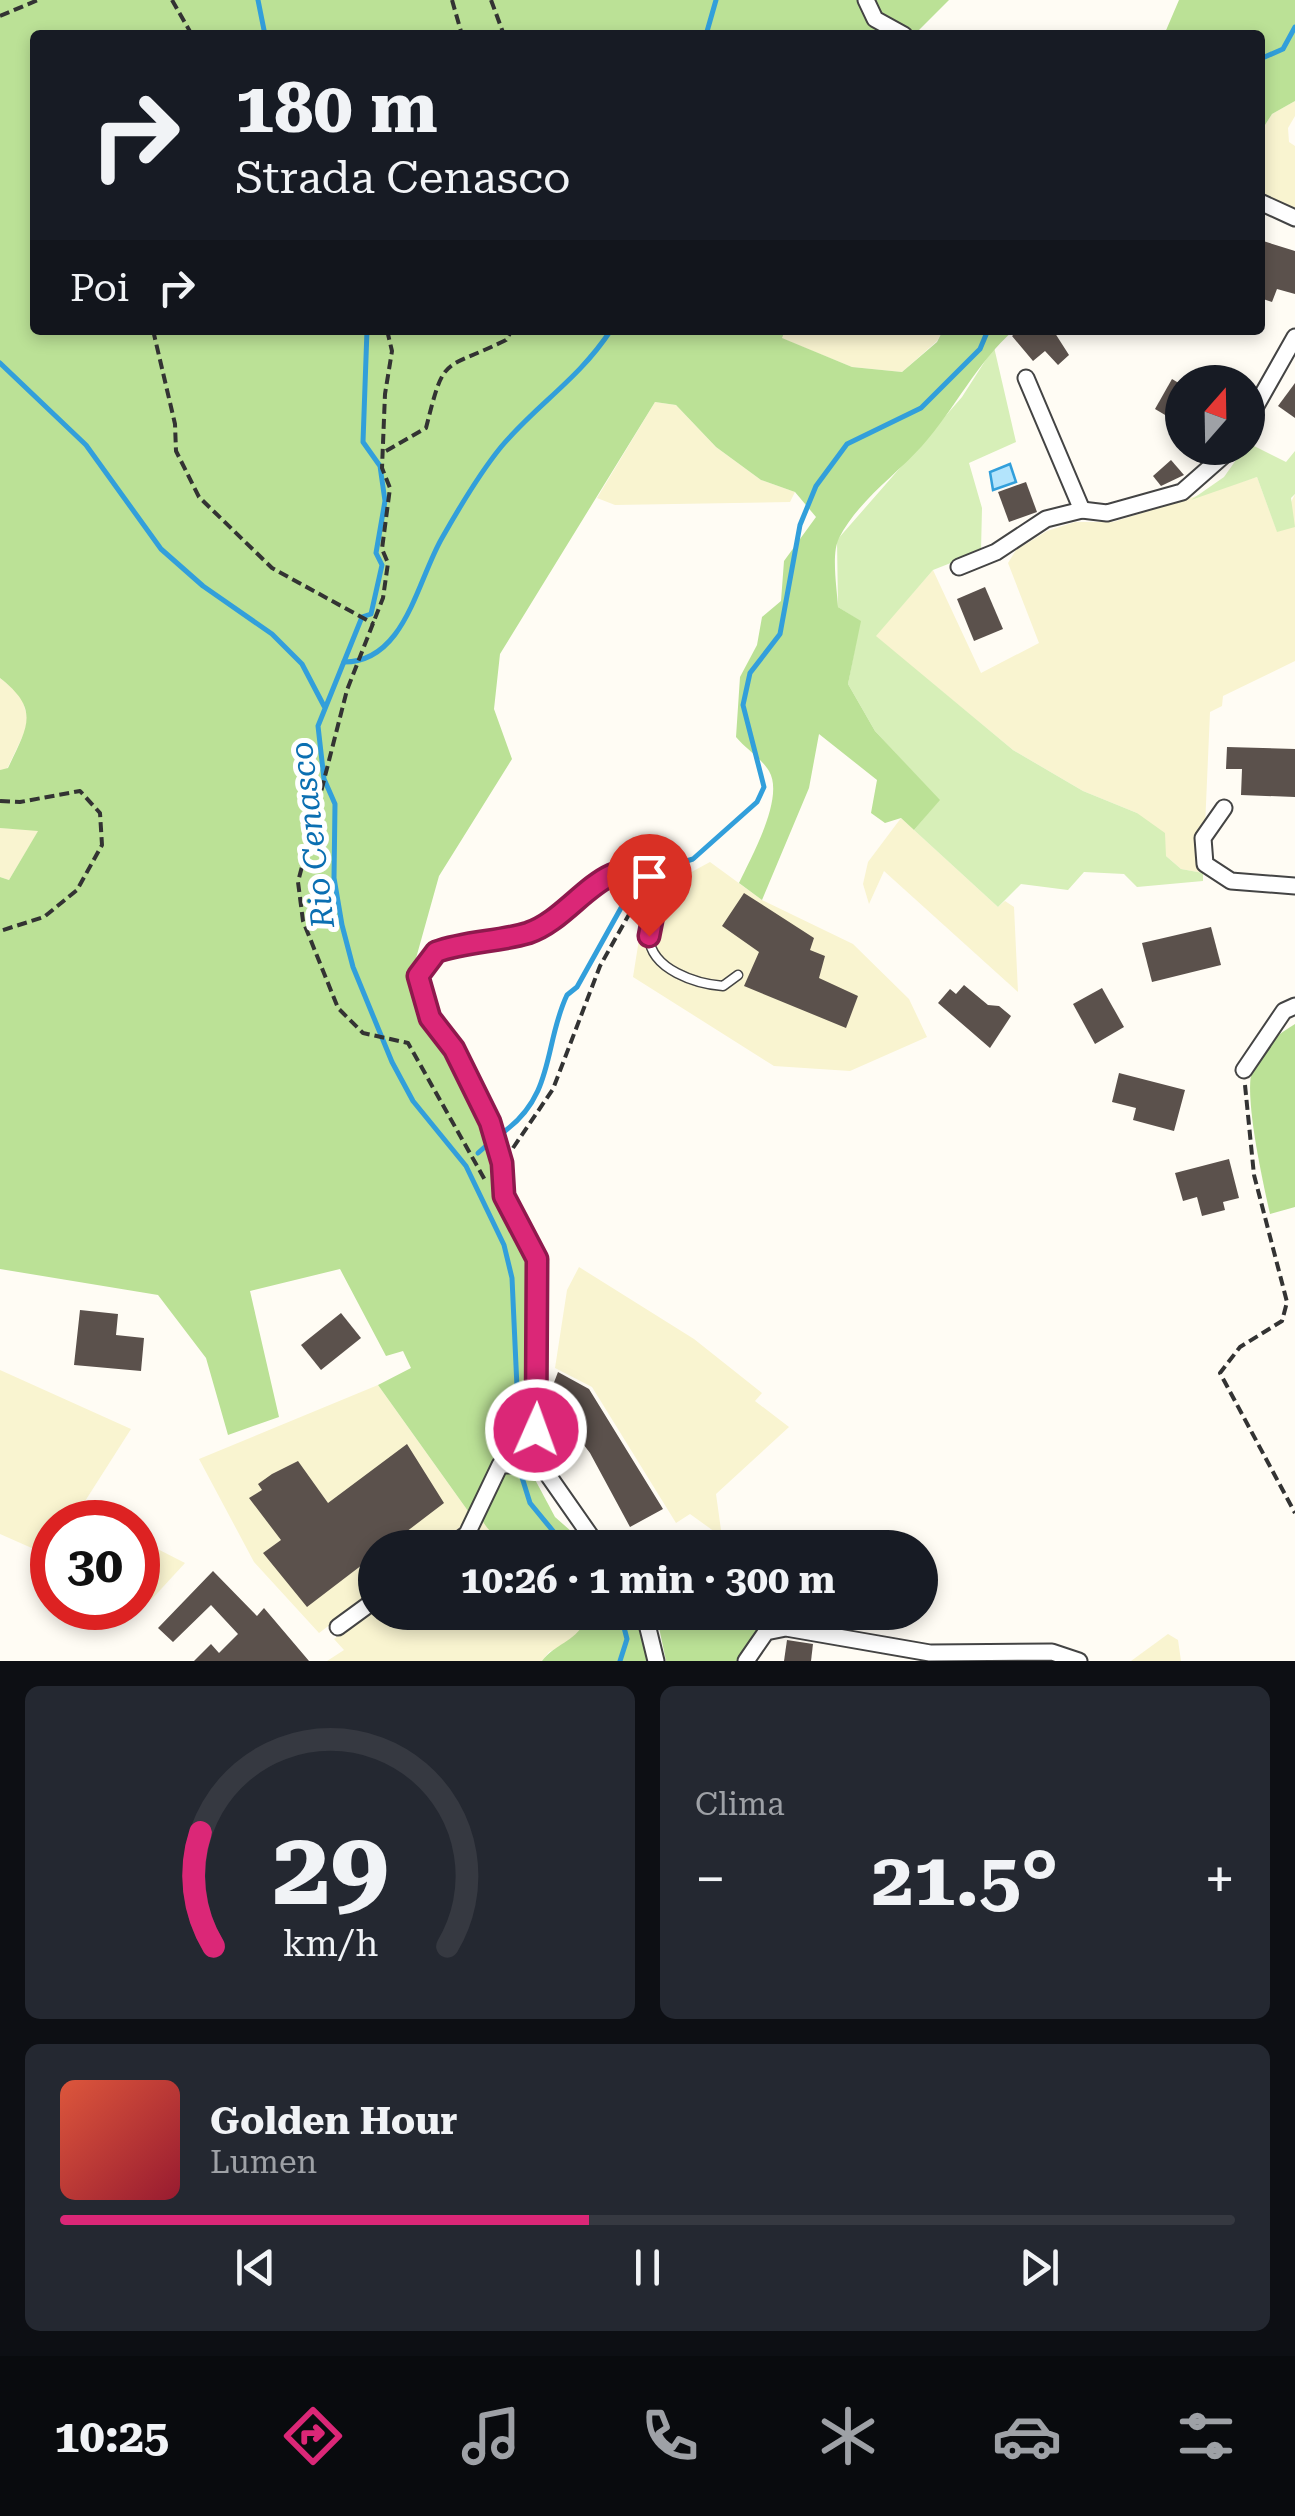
<!DOCTYPE html>
<html lang="it">
<head>
<meta charset="utf-8">
<style>
	:root { --surface:#171b24; --page:#242831; --text:#f1f3f6; --muted:#9ea1a6; --line:#363941; --accent:#db2777 }
	body { margin:0; font-family:"Roboto Serif",serif; background:var(--page); color:var(--text); height:100vh; display:flex; flex-direction:column; font-size:38px; white-space:nowrap }
	* { box-sizing:border-box; margin:0 }
	p { font-size:32px; color:var(--muted) }
	.icon { flex:none; width:55px; height:55px; fill:none; stroke:currentColor; stroke-width:2; stroke-linecap:round; stroke-linejoin:round }
	.map { position:relative; height:1661px; overflow:hidden }
	.details { display:flex; flex-direction:column; gap:25px; padding:25px; background:#0d0f14; flex:1 }
	.details>* { flex:none }
	.hud { position:absolute; left:30px; top:30px; width:1235px; height:305px; border-radius:10px; box-shadow:0 5px 15px #0003; background:#171b24; color:var(--text); overflow:hidden }
	.needle { width:65px; rotate:20deg }
	.tools { position:absolute; left:1165px; top:365px; display:grid; gap:20px }
	.tools a { display:grid; place-items:center; width:100px; height:100px; border-radius:50%; background:var(--surface); box-shadow:0 5px 15px #0003; font-size:50px }
	.speed { position:absolute; left:30px; top:1500px; display:flex; gap:20px; font-size:50px; font-weight:700; text-align:center }
	.speed>* { display:grid; place-content:center; width:130px; height:130px; border-radius:50%; background:var(--surface); box-shadow:0 5px 15px #0003; line-height:1 }
	.speed .limit { border:15px solid #d22; background:#fff; color:#111 }
	.pin { position:absolute; display:grid; place-items:center; width:85px; height:85px; color:#fff; margin:-102px -42px; border-radius:50% 50% 50% 0; rotate:-45deg; box-shadow:0 0 10px #0007 }
	.pin .icon { rotate:45deg }
	.me { position:absolute; width:110px; margin:-55px; rotate:2deg; stroke-linejoin:round; filter:drop-shadow(0 0 8px #0008) }
	.turn { display:flex; align-items:center; gap:35px; height:210px; padding:0 40px; font-size:45px }
	.turn .icon { width:130px; height:130px; stroke-width:2.5 }
	.turn b { display:block; font-size:70px; line-height:85px }
	.then { display:flex; align-items:center; height:95px; padding:0 40px; background:#0003; gap:20px; font-size:38px }
	.big { font-size:75px; font-weight:700; line-height:1.1 }
	.details .card { flex:1; display:flex; flex-direction:column; justify-content:center; gap:15px; min-width:0; padding:0 35px; border-radius:15px; background:var(--page) }
	.details .dial { align-items:center; gap:0 }
	.dial svg { height:260px; overflow:visible; fill:none; stroke:var(--line); stroke-width:7; stroke-linecap:round; text-anchor:middle }
	.dial text { fill:var(--text); stroke:none }
	.song { display:flex; align-items:center; gap:30px }
	.cover { width:120px; height:120px; border-radius:15px; background:linear-gradient(135deg,hsl(10 70% 55%),hsl(350 70% 35%)) }
	.played { height:10px; border-radius:5px; background:linear-gradient(90deg,var(--accent) 45%,var(--line) 45%) }
	.keys { display:flex; justify-content:space-around; direction:ltr }
	.heat { display:flex; justify-content:space-between; align-items:center; font-size:55px; direction:ltr }
	.details .tiles { flex:1; display:grid; gap:25px; grid-template-columns:1fr 1fr }
	.card:last-child { grid-column:span 2 }
	.trip { position:absolute; left:358px; top:1530px; width:580px; height:100px; border-radius:50px; background:var(--surface); box-shadow:0 5px 15px #0003; font-weight:700; line-height:100px; text-align:center }
	.tabs { display:flex; height:160px; justify-content:space-around; align-items:center; background:#090b0e; color:var(--muted) }
	.tabs .icon { width:70px; height:70px }
	.tabs .on { color:var(--accent) }
	.tabs b { font-size:45px; color:var(--text) }
	.map>svg:first-child { display:block }
</style>
</head>
<body>
<div class="map">
<svg width="1295" height="1661" viewBox="0 0 1295 1661">
	<rect width="100%" height="100%" fill="#fffcf4"/>
	<g fill="#f9f4d0">
		<polygon points="1295,101 1295,116 1288,128 1289,142 1295,146 1295,214 1260,196 1260,133 1272,114"/>
		<polygon points="785,330 943,330 937,341 902,372 852,367 781,338"/>
		<polygon points="655,402 676,405 716,447 761,480 795,492 790,502 615,505 597,498"/>
		<polygon points="1257,477 1277,531 1295,494 1295,661 1223,696 1222,706 1210,712 1203,873 1181,869 1166,856 1137,813 1083,791 1013,750 875,636 933,570 981,673 1039,643 1008,563 1016,550 1047,531 1075,522 1113,522"/>
		<polygon points="0,678 21,695 29,723 7,769 0,770"/>
		<polygon points="901,818 998,907 1005,901 1014,907 1018,992 884,871 869,904 863,884 868,862"/>
		<polygon points="0,828 39,830 9,880 0,877"/>
		<polygon points="710,862 762,900 853,944 909,999 927,1037 850,1071 774,1066 633,977 644,908 658,890"/>
		<polygon points="579,1267 694,1339 762,1393 755,1401 789,1427 716,1494 722,1537 690,1514 676,1523 592,1387 555,1368 567,1290"/>
		<polygon points="0,1370 131,1429 80,1509 105,1522 52,1522 52,1557 0,1534"/>
		<polygon points="378,1385 473,1518 433,1547 375,1548 375,1591 319,1633 254,1562 199,1459"/>
		<polygon points="481,1518 503,1541 514,1547 460,1548"/>
		<polygon points="138,1539 185,1563 151,1600 138,1594"/>
		<polygon points="375,1610 584,1613 585,1622 575,1640 549,1652 542,1661 327,1661 344,1650 334,1639"/>
		<polygon points="1168,1634 1178,1640 1181,1661 1131,1661"/>
	</g>
	<g fill="#d7efb8">
		<polygon points="994,347 1016,442 969,463 982,508 981,551 933,570 876,636 1013,750 1083,791 1137,813 1165,833 1166,856 1181,869 1203,873 1203,881 1137,887 1124,874 1084,872 1068,890 1021,884 998,907 914,830 939,800 875,731 848,684 860,621 838,607 837,540 962,397"/>
		<polygon points="1248,443 1286,462 1295,451 1295,494 1291,498 1295,527 1277,532 1257,477 1191,500 1224,477"/>
	</g>
	<g fill="#bbe196">
		<path d="M 0,0 L 949,0 L 914,35 L 887,18 L 871,35 L 35,35 L 35,330 L 785,330 L 782,338 L 852,367 L 902,372 L 937,342 L 943,330 L 1014,330 C 977,362 955,409 922,446 C 896,475 858,501 839,538 C 831,554 837,588 838,607 L 861,621 L 848,684 L 875,731 L 940,800 L 914,830 L 901,818 L 885,823 L 871,813 L 877,780 L 819,734 L 809,788 L 762,900 L 739,883 C 751,857 785,798 769,771 C 762,759 745,748 736,737 L 740,677 L 757,645 L 762,617 L 781,601 L 784,561 L 816,517 L 795,492 L 761,480 L 716,447 L 676,405 L 655,402 L 500,654 L 494,709 L 512,759 L 439,876 L 413,969 L 414,992 L 426,1021 L 449,1050 L 489,1134 L 502,1210 L 529,1267 L 526,1455 L 497,1462 L 473,1518 L 378,1385 L 411,1368 L 403,1351 L 386,1356 L 340,1269 L 250,1291 L 279,1417 L 228,1435 L 206,1358 L 158,1295 L 0,1269 L 0,877 L 9,880 L 38,831 L 0,828 L 0,770 L 8,768 C 27,727 41,710 0,678 Z"/>
		<polygon points="1179,0 1295,0 1295,101 1272,114 1260,133 1260,35 1164,35"/>
		<path d="M 1295,1024 L 1295,1207 L 1270,1214 C 1263,1183 1244,1098 1252,1070 C 1258,1050 1278,1034 1295,1024 Z"/>
		<path d="M 503,1470 L 531,1472 L 555,1517 L 589,1547 C 550,1547 501,1558 481,1518 Z"/>
		<path d="M 584,1613 L 638,1613 L 649,1661 L 542,1661 C 555,1644 574,1642 585,1622 Z"/>
		<polygon points="656,1613 756,1613 777,1621 742,1661 666,1661"/>
	</g>
	<polygon fill="#b3e4fc" stroke="#329fdb" stroke-width="2.5" points="1010,464 1016,482 993,490 990,472"/>
	<g fill="none" stroke-linecap="round" stroke-linejoin="round">
		<g stroke="#329fdb" stroke-width="5">
			<polyline points="258,0 265,35"/>
			<polyline points="706,35 716,0"/>
			<polyline points="1260,59 1283,49 1295,27"/>
			<polyline points="367,330 363,442 380,466 385,501 376,553 382,565 371,614 362,617 318,726 324,779 335,804 334,878 342,925 353,967 392,1062 413,1101 466,1166 504,1245 512,1278 520,1453"/>
			<polyline points="0,363 86,445 161,549 203,586 272,634 302,664 324,706"/>
			<path d="M 344,662 C 405,662 417,581 442,538 C 459,508 479,474 501,447 C 537,404 578,380 611,330"/>
			<polyline points="661,869 693,859 757,802 764,787 743,705 750,673 780,634 800,525 816,486 847,444 921,408 980,349 988,330"/>
			<path d="M 505,1131 C 555,1094 544,1043 567,995 L 577,987 L 631,890 L 646,878"/>
			<polyline points="478,1153 487,1145"/>
			<polyline points="520,1471 530,1503 567,1548"/>
			<polyline points="620,1661 627,1639 620,1612"/>
		</g>
	</g>
	<g fill="#5b514c">
		<polygon points="1260,240 1295,251 1295,294 1277,289 1272,302 1260,298"/>
		<polygon points="1019,330 1053,330 1069,355 1058,365 1045,351 1033,361 1012,336"/>
		<polygon points="1172,379 1182,385 1182,425 1155,409"/>
		<polygon points="1295,383 1295,418 1278,406"/>
		<polygon points="1171,460 1184,475 1161,486 1153,476"/>
		<polygon points="1026,482 1037,512 1009,522 998,492"/>
		<polygon points="985,587 1003,629 974,641 957,599"/>
		<polygon points="1227,747 1295,749 1295,797 1241,795 1242,769 1226,769"/>
		<polygon points="744,893 814,938 810,950 825,956 819,978 858,996 846,1028 744,986 759,952 722,926"/>
		<polygon points="1211,927 1221,965 1152,982 1142,943"/>
		<polygon points="964,985 988,1005 999,1006 1011,1016 990,1048 938,1003 950,989 956,994"/>
		<polygon points="1102,988 1124,1027 1095,1044 1073,1004"/>
		<polygon points="1119,1073 1185,1090 1174,1131 1133,1120 1136,1108 1112,1102"/>
		<polygon points="1229,1159 1239,1198 1223,1202 1225,1210 1202,1216 1197,1197 1183,1201 1175,1173"/>
		<polygon points="80,1310 118,1314 116,1335 144,1338 141,1371 74,1365"/>
		<polygon points="341,1313 361,1338 321,1370 301,1345"/>
		<polygon points="558,1372 589,1389 663,1509 630,1527 590,1453 548,1398"/>
		<polygon points="407,1444 444,1503 385,1548 375,1548 375,1555 307,1607 263,1553 281,1540 249,1498 262,1490 258,1484 272,1474 298,1461 328,1503"/>
		<polygon points="213,1571 257,1616 264,1608 309,1661 194,1661 211,1644 219,1653 238,1634 211,1605 173,1642 158,1628"/>
		<polygon points="787,1640 813,1644 811,1661 784,1661"/>
	</g>
	<g fill="none" stroke-linecap="round" stroke-linejoin="round">
		<g stroke="#444" stroke-width="11">
			<path id="lane" d="M 658,890 C 655,905 649,922 649,937 C 651,970 697,984 723,986 L 738,975"/>
		</g>
		<g stroke="#444" stroke-width="19">
			<g id="street">
				<polyline points="866,0 875,19 904,35"/>
				<polyline points="1260,202 1295,218"/>
				<polyline points="1026,378 1082,510"/>
				<polyline points="1248,420 1295,337"/>
				<polyline points="959,567 996,552 1046,519 1082,510 1107,513 1182,492 1232,448"/>
				<polyline points="1224,808 1203,838 1205,864 1231,881 1295,886"/>
				<polyline points="1244,1070 1284,1011 1295,1006"/>
				<polyline points="448,1548 467,1534 500,1465 541,1465"/>
				<path d="M 599,1548 L 541,1465 L 535,1430 L 537,1259 L 504,1196 L 502,1163 L 490,1122 L 454,1049 L 430,1018 L 418,976 L 436,952 C 466,941 498,942 528,933 C 574,918 604,850 654,876 L 658,890"/>
				<polyline points="644,1612 656,1661"/>
				<polyline points="338,1627 375,1600"/>
				<polyline points="746,1661 766,1632 786,1628 930,1653 1052,1652 1079,1661"/>
			</g>
		</g>
		<g stroke="#333" stroke-width="4" stroke-dasharray="10 5" stroke-linecap="butt">
			<polyline points="172,0 192,35"/>
			<polyline points="452,0 462,35"/>
			<polyline points="491,0 504,35"/>
			<polyline points="0,16 38,0"/>
			<polyline points="153,330 175,424 176,451 199,497 272,568 374,624"/>
			<polyline points="387,330 392,351 385,394 382,468 390,488 382,549 388,563 383,598 347,690 298,882 303,921 338,1008 363,1033 408,1043 485,1180"/>
			<path d="M 386,451 L 426,428 C 445,353 441,372 506,340 L 512,330"/>
			<polyline points="0,801 20,802 80,791 100,813 102,845 77,890 44,917 0,931"/>
			<polyline points="1245,1085 1254,1175 1287,1302 1282,1321 1240,1347 1220,1373 1295,1513"/>
			<polyline points="513,1148 553,1089 600,966 641,893"/>
		</g>
		<use href="#lane" stroke="#fff" stroke-width="8"/>
		<use href="#street" stroke="#fff" stroke-width="15"/>
	</g>
	<g fill="none" stroke-linecap="round" stroke-linejoin="round">
		<g stroke="#8e194d" stroke-width="25">
			<path id="route" d="M 536,1430 L 537,1259 L 504,1196 L 502,1163 L 490,1122 L 454,1049 L 430,1018 L 418,976 L 436,952 C 466,941 498,942 528,933 C 574,918 604,850 654,876 L 658,890 L 649,936"/>
		</g>
		<use href="#route" stroke="#db2777" stroke-width="18"/>
	</g>
	<g text-anchor="middle" stroke-width="10" stroke-linejoin="round" paint-order="stroke">
		<g font-size="32" font-style="italic" fill="#0b6fb2" stroke="#fff">
			<text transform="translate(312 835) rotate(-97)" y="11">Rio Cenasco</text>
		</g>
	</g>
</svg>
<div class="tools">
<a><svg class="needle" viewBox="-14 -14 28 28"><path d="M0-13l5 13h-10z" fill="#e53935"/><path d="M0 13l5-13h-10z" fill="#9ea1a6"/></svg></a>
</div>
<div class="speed"><div class="limit">30</div></div>
<div class="pin" style="left:649px;top:936px;background:#d93025"><svg class="icon" aria-label="arrive" viewBox="0 0 24 24"><path d="M6 21V4h12l-3 4 3 4H6"/></svg></div>
<svg class="me" style="left:536px;top:1430px" viewBox="-20 -20 40 40"><circle r="17" fill="#db2777" stroke="#fff" stroke-width="3"/><path d="M0-11L8 9 0 5-8 9z" fill="#fff"/></svg>
<div class="trip">10:26 · 1 min · 300 m</div>
<div class="hud">
<div class="turn"><svg class="icon" aria-label="right" viewBox="0 0 24 24"><path d="M7 20v-9h11M14 6l5 5-5 5"/></svg><div><b>180 m</b>Strada Cenasco</div></div>
<div class="then">Poi<svg class="icon" aria-label="right" viewBox="0 0 24 24"><path d="M7 20v-9h11M14 6l5 5-5 5"/></svg></div>
</div>
</div>
<section class="details">
<div class="tiles">
<div class="card dial"><svg viewBox="0 0 100 80">
<path d="M14 69A42 42 0 1 1 86 69"/>
<path d="M14 69A42 42 0 0 1 10 34" stroke="#db2777"/>
<text x="50" y="56" font-size="32" font-weight="700">29</text>
<text x="50" y="72" font-size="11">km/h</text>
</svg></div>
<div class="card"><p>Clima</p>
<div class="heat"><a>−</a><b class="big">21.5°</b><a>+</a></div>
</div>
<div class="card">
<div class="song"><i class="cover"></i><div><b>Golden Hour</b><p>Lumen</p></div></div>
<div class="played"></div>
<div class="keys"><svg class="icon" aria-label="previous" viewBox="0 0 24 24"><path d="M18 5L8 12l10 7zM5 5v14"/></svg><svg class="icon" aria-label="pause" viewBox="0 0 24 24"><path d="M8 5v14M16 5v14"/></svg><svg class="icon" aria-label="next" viewBox="0 0 24 24"><path d="M6 5l10 7-10 7zM19 5v14"/></svg></div>
</div>
</div>
</section>
<nav class="tabs">
<b>10:25</b>
<svg class="icon on" aria-label="directions" viewBox="0 0 24 24"><path d="M12 3l9 9-9 9-9-9zM9 14v-3h6M13 9l2 2-2 2"/></svg>
<svg class="icon" aria-label="music" viewBox="0 0 24 24"><path d="M9 18V5l10-2v13"/><circle cx="6" cy="18" r="3"/><circle cx="16" cy="16" r="3"/></svg>
<svg class="icon" aria-label="phone" viewBox="0 0 24 24"><path d="M5 4h4l2 5-3 2q2 4 5 5l2-3 5 2v4C11 20 4 13 5 4z"/></svg>
<svg class="icon" aria-label="climate" viewBox="0 0 24 24"><path d="M12 3v18M4 7l16 10M4 17L20 7"/></svg>
<svg class="icon" aria-label="car" viewBox="0 0 24 24"><path d="M5 17H2v-5l4-1 3-4h7l3 4 3 1v5h-3M9 17h6M6 11h13"/><circle cx="7" cy="17" r="2"/><circle cx="17" cy="17" r="2"/></svg>
<svg class="icon" aria-label="filters" viewBox="0 0 24 24"><path d="M4 7h16M4 17h16"/><circle cx="9" cy="7" r="2"/><circle cx="15" cy="17" r="2"/></svg>
</nav>
</body>
</html>
